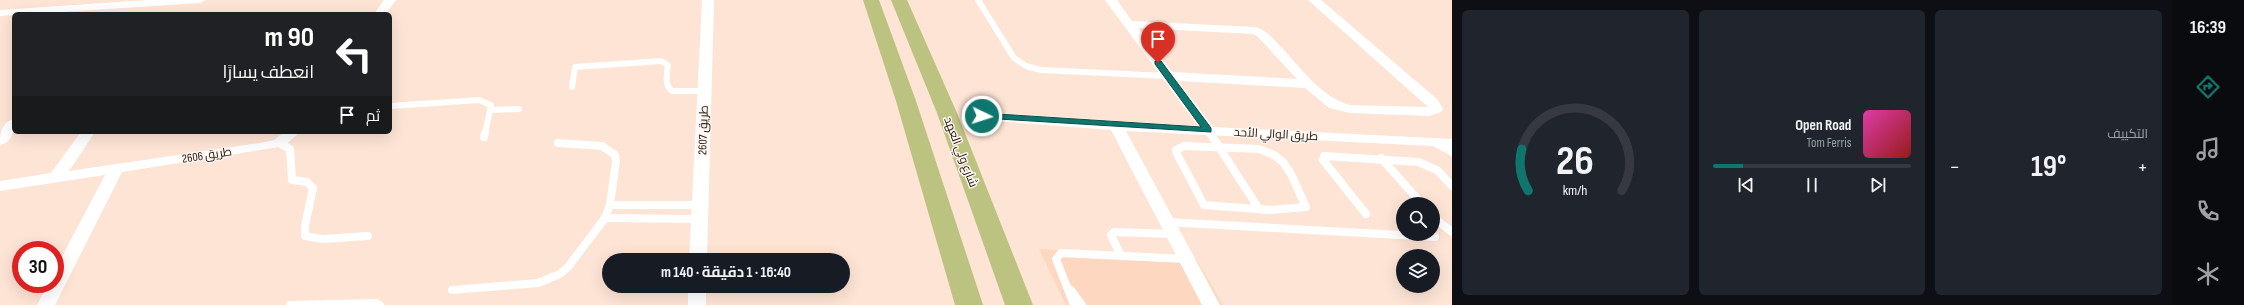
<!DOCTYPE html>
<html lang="ar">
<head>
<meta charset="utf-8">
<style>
	:root { --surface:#171b24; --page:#20242c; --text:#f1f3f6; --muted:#9ea1a6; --line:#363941; --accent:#0f766e }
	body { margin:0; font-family:"Sofia Sans Condensed",Cairo,sans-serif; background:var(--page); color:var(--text); direction:rtl; height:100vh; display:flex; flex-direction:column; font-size:15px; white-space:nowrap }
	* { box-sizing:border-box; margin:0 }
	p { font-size:13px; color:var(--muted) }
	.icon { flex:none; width:22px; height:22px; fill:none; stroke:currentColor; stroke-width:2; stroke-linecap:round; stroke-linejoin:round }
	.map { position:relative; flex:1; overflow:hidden; direction:ltr }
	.panel { display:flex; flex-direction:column; gap:10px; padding:10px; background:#0d0f14; width:720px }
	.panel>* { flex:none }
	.guide { position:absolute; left:12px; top:12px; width:380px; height:122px; border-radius:6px; box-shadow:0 4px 16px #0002; direction:rtl; background:#202124; color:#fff; overflow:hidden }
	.controls { position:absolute; left:1396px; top:197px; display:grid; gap:8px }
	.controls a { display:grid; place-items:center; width:44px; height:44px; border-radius:50%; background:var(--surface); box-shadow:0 4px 16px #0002; font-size:20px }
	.speed { position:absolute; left:12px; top:241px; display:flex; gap:8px; font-size:20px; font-weight:700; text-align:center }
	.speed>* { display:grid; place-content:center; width:52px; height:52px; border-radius:50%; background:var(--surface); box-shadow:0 4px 16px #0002; line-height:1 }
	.speed .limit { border:6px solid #d22; background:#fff; color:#111 }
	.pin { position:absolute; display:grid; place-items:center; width:34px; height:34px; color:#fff; margin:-41px -17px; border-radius:50% 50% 50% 0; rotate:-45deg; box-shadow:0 0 4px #0007 }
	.pin .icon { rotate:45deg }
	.me { position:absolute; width:44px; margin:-22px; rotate:94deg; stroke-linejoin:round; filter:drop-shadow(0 0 3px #0008) }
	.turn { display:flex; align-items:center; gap:14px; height:84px; padding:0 12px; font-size:18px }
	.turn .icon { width:52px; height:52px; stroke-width:2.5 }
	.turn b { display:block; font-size:28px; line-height:34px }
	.then { display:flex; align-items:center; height:38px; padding:0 12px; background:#0003; gap:8px; font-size:15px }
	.big { font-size:30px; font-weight:700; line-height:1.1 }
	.panel .tile { flex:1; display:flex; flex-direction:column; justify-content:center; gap:6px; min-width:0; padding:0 14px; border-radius:6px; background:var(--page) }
	.panel .dial { align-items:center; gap:0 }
	.dial svg { height:104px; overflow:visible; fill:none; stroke:var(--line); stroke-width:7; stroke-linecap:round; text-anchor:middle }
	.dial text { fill:var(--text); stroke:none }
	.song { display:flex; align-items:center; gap:12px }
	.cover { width:48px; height:48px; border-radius:6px; background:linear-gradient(135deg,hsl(320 70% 55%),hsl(0 70% 35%)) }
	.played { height:4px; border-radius:2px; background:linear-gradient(90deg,var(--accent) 15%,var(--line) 15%) }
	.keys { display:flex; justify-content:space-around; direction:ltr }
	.heat { display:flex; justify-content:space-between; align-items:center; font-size:22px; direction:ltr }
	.panel .tiles { flex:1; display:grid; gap:10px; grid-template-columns:repeat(3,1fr) }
	.trip { position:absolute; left:602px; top:253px; width:248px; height:40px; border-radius:20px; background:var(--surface); box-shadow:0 4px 16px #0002; font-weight:700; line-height:40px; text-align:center; direction:rtl }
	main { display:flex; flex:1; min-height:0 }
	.menu { display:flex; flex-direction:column; width:72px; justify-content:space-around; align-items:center; background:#090b0e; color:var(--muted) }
	.menu .icon { width:28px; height:28px }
	.menu .selected { color:var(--accent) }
	.menu b { font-size:18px; color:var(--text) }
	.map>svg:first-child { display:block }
</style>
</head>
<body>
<main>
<nav class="menu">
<b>16:39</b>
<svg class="icon selected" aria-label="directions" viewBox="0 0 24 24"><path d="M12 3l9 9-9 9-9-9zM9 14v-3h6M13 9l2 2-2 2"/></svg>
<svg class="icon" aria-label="music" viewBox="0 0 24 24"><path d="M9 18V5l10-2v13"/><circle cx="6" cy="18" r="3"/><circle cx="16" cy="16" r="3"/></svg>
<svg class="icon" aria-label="phone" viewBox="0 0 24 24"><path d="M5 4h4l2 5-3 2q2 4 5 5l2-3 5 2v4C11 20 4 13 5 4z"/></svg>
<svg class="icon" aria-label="climate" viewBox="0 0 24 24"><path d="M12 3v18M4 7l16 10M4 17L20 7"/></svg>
</nav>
<section class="panel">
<div class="tiles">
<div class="tile"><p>التكييف</p>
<div class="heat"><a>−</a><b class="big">19°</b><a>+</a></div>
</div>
<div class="tile">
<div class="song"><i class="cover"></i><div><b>Open Road</b><p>Tom Ferris</p></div></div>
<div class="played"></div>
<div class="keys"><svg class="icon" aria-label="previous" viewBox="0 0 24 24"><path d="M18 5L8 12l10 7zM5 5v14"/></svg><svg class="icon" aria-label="pause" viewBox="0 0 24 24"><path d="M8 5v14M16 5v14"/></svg><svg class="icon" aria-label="next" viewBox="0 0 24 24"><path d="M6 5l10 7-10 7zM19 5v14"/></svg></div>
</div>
<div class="tile dial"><svg viewBox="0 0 100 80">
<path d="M14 69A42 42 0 1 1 86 69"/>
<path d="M14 69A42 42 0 0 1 9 37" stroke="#0f766e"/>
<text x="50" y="56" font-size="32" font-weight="700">26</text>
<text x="50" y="72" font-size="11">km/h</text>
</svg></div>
</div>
</section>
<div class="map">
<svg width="1452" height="305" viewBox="0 0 1452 305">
	<rect width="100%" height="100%" fill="#fde4d5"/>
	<polygon fill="#fdd7c0" points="1039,249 1196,259 1223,305 1066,305"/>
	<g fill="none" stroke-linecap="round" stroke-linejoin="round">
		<g stroke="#fff" stroke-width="6">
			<polyline points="978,0 1014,58 1026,66 1041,70 1167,76"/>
			<path d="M 572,87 L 575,67 L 661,61 L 668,65 C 667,74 664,85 672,91 L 704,91"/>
			<polyline points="390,106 479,100 491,105 485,134"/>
			<polyline points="491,110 519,109"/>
			<polyline points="1208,130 1210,134"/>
		</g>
		<g stroke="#fff" stroke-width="8">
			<polyline points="1210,133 1259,209"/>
			<polyline points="484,137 485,133"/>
			<polyline points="279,143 290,149 292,180 307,182 313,188 305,226 305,236 322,239 368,236"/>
			<polyline points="1436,143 1452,152"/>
			<polygon points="1184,146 1259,149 1274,155 1283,162 1291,174 1306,207 1270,210 1204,205 1177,154 1176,150"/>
			<polyline points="1381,158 1422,204"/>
			<polyline points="610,205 700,205"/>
			<polyline points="1366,214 1323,160 1324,156 1418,162 1437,170 1452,186"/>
			<polyline points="1433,217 1452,232"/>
			<polyline points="605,218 699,219"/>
			<polyline points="1167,222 1435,237"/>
			<polyline points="1121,256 1111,235 1114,232 1173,234"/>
			<polyline points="452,290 538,283 560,274 568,267 605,218 610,205 616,161 615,155 602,146 558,143"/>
			<polyline points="1071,290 1082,305"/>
			<polyline points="290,305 376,303 380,305"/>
			<polyline points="1074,305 1056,259 1061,253 1186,259"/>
		</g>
		<g fill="#fff" fill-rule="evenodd">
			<polygon points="148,0 206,0 200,3 0,16 0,10"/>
			<polygon points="384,0 396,0 386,14 374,14"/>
			<polygon points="702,0 714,0 707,260 689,260"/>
			<path d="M 1105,0 L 1117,0 L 1132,21 L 1255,27 C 1267,30 1273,39 1282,48 C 1301,68 1322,98 1350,105 L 1428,107 L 1308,0 L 1321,0 L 1437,99 L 1443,109 L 1441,112 L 1429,116 L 1350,113 L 1329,108 L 1305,88 L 1178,81 L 1213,127 L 1452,139 L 1452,147 L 1126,131 L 1220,305 L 1202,305 L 1111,130 L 982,120 L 975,116 L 982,112 L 1198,126 ZM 1138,28 L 1253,34 L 1258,37 L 1297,79 L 1172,72 Z"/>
			<path d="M 14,119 C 14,130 13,142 0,145 C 0,134 1,122 14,119 Z"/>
			<polygon points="81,132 95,132 69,171 260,143 274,140 284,132 300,132 284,146 279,147 122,172 55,305 37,305 48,284 55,284 55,270 105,175 0,191 0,181 51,173"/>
			<rect x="688" y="286" width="18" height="19"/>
		</g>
		<g fill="#bcc27f" fill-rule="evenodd">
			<polygon points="863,0 879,0 916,101 983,305 955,305 896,101"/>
			<polygon points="891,0 907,0 957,113 1033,305 1005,305 937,113"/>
		</g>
	</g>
	<polygon fill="#0f766e" stroke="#0a4d48" points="1155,61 1161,61 1211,128 1211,132 982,118 977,116 982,113 1201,127 1155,64"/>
	<g text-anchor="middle" stroke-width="3" stroke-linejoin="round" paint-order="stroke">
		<g font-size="12" fill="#25180e" stroke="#fdf5f0">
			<text transform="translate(703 130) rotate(-88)" y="4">طريق 2607</text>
			<text transform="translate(1276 134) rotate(3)" y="4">طريق الوالي الأحد</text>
			<text transform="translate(961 152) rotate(69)" y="4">شارع ولي العهد</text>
			<text transform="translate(207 155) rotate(-9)" y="4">طريق 2606</text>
		</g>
	</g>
</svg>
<div class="controls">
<a><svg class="icon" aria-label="search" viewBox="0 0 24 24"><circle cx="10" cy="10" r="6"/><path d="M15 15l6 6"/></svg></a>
<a><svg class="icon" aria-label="layers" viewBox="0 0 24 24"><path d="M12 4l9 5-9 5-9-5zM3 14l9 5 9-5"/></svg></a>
</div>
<div class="speed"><div class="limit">30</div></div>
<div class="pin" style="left:1158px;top:63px;background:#d93025"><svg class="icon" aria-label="arrive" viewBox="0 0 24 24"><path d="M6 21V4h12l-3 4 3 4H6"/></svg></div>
<svg class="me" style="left:982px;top:116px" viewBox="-20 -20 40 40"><circle r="17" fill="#0f766e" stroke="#fff" stroke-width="3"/><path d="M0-11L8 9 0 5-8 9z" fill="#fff"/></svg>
<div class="trip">16:40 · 1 دقيقة · 140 m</div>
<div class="guide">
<div class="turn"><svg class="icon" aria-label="left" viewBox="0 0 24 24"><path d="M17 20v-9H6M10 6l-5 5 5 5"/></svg><div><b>90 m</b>انعطف يسارًا</div></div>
<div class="then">ثم<svg class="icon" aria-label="arrive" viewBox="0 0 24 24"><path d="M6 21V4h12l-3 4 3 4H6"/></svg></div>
</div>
</div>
</main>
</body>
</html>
